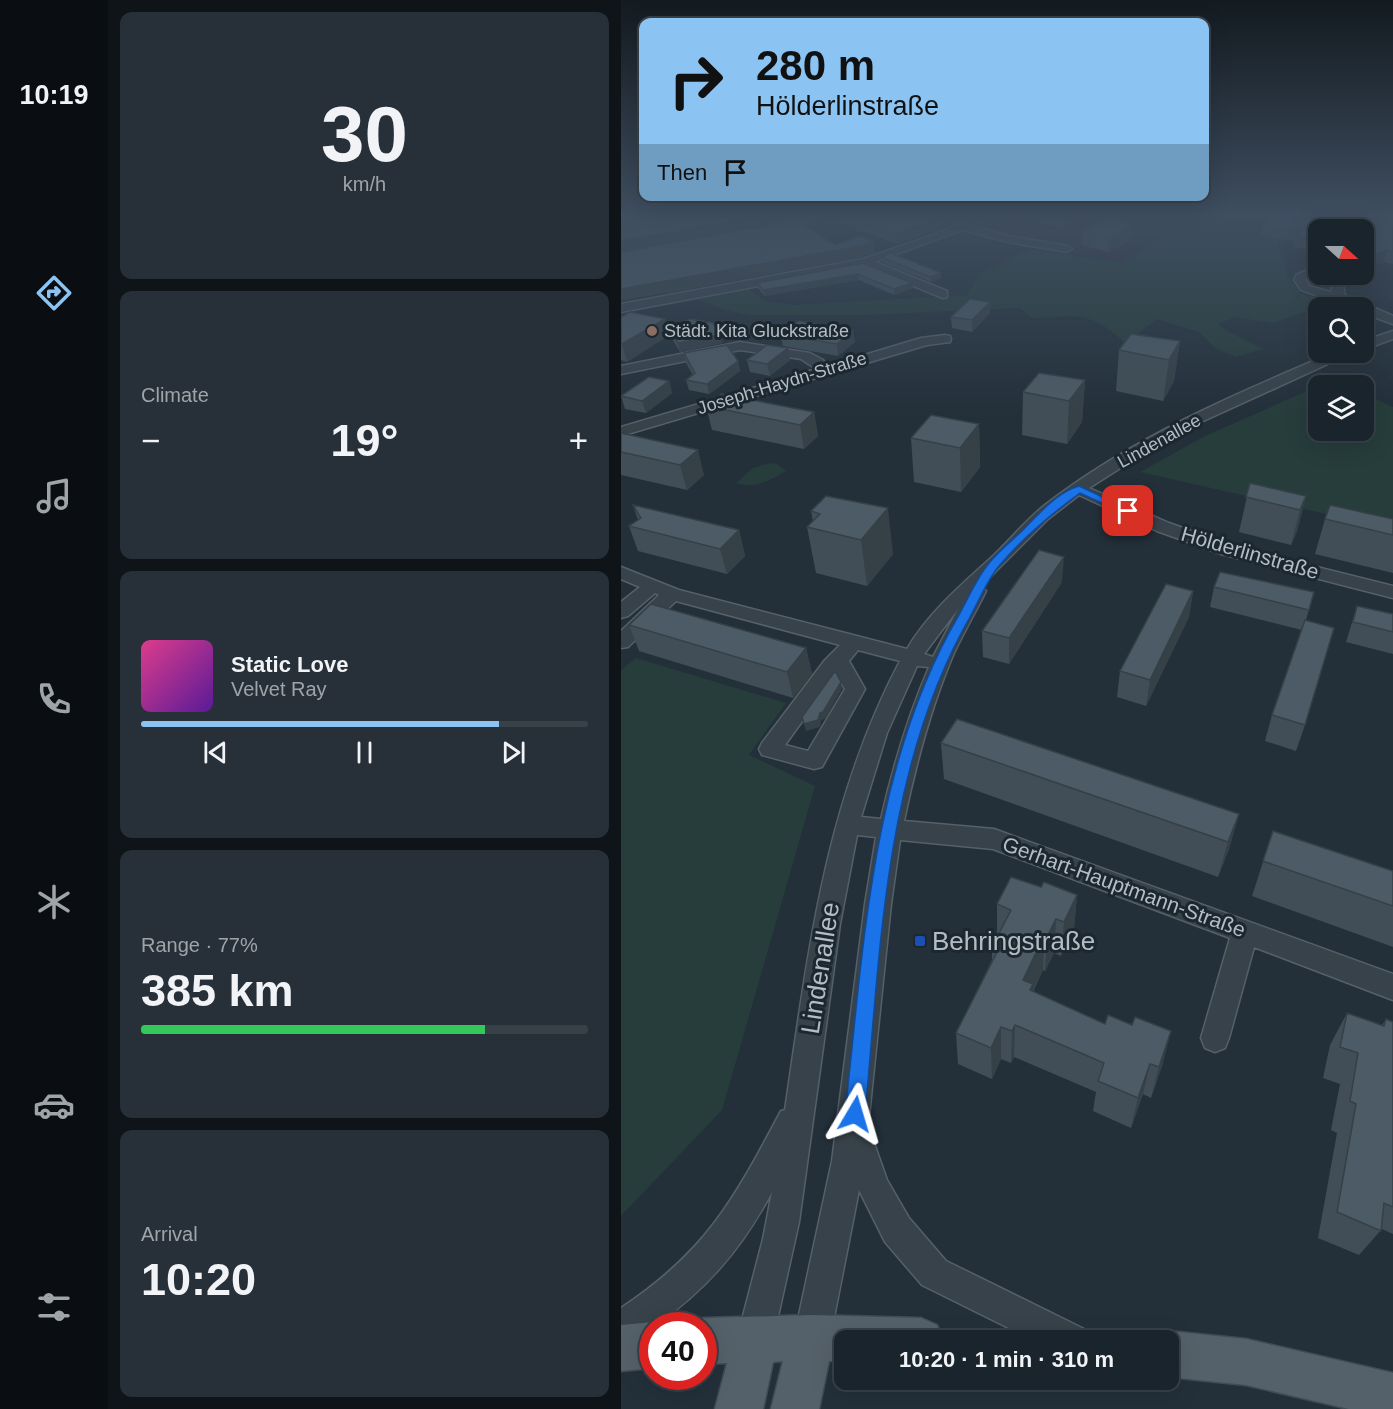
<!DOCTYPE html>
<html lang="en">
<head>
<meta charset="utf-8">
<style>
	:root { --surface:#1a242c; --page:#273038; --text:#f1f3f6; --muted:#9fa4a9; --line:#384148; --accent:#8bc4f2 }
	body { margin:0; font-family:Helvetica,sans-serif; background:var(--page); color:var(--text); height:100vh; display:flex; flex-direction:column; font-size:22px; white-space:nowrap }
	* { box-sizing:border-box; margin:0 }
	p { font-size:20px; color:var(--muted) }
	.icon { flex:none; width:33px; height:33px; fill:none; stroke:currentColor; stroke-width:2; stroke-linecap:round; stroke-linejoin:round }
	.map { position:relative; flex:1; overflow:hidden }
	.side { display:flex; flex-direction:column; gap:12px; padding:12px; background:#0e1418; width:513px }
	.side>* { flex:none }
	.hud { position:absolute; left:18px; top:18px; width:570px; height:183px; border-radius:12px; box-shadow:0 6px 24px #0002,0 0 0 2px var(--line); background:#8bc4f2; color:#111; overflow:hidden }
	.needle { width:39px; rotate:111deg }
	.controls { position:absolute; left:687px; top:219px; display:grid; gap:12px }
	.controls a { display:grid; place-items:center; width:66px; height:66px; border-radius:12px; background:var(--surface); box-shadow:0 6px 24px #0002,0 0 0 2px var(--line); font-size:30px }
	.speed { position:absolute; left:18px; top:1312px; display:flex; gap:12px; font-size:30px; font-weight:700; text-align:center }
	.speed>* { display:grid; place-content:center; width:78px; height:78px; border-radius:50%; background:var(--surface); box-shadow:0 6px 24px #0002,0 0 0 2px var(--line); line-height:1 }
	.speed .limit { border:9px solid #d22; background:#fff; color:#111 }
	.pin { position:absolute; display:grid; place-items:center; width:51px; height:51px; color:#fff; margin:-26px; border-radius:12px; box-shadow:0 3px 9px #0006 }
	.me { position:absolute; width:66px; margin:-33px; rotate:7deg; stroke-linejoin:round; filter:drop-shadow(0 0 4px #0008) }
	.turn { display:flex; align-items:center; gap:21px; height:126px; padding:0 18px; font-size:27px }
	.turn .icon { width:78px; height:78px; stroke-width:2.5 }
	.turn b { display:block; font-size:42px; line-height:51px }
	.then { display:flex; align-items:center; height:57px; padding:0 18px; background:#0003; gap:12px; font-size:22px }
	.big { font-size:45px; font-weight:700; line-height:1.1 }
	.side .widget { flex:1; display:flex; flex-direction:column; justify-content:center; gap:9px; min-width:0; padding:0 21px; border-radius:12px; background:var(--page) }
	.side .dial { align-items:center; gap:0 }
	.dial b { font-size:78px; line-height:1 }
	.song { display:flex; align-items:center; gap:18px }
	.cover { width:72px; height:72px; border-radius:9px; background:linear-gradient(135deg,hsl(330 70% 55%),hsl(270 70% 35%)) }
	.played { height:6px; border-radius:3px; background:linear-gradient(90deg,var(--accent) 80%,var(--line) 80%) }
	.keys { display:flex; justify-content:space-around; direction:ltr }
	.heat { display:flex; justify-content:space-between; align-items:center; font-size:33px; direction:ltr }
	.charge { height:9px; border-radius:4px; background:linear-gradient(90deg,#34c759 77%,var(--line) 0) }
	.trip { position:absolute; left:213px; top:1330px; width:345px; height:60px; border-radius:12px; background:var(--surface); box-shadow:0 6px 24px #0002,0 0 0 2px var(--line); font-weight:700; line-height:60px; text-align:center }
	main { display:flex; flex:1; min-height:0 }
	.dock { display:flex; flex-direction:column; width:108px; justify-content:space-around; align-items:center; background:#0a0e12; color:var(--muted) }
	.dock .icon { width:42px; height:42px }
	.dock .active { color:var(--accent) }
	.dock b { font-size:27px; color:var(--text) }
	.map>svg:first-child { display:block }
</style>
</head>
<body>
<main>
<nav class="dock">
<b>10:19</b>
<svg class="icon active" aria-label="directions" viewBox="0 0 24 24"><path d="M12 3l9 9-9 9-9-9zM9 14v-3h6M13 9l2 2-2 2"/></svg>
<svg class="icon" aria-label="music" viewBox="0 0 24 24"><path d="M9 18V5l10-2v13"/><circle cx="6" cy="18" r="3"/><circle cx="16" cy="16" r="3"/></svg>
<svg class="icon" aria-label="phone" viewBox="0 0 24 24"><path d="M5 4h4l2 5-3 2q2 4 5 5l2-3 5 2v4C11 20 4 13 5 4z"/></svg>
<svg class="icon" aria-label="climate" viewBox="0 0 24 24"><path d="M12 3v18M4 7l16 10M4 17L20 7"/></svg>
<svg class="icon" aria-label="car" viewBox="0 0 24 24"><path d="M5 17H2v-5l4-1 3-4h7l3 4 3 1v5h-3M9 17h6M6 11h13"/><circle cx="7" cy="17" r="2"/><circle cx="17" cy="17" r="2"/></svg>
<svg class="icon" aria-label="filters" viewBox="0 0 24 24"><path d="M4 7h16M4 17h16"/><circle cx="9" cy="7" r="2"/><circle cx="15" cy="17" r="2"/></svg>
</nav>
<section class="side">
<div class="widget dial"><b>30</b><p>km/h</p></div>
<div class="widget"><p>Climate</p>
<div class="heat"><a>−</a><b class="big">19°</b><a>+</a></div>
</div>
<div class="widget">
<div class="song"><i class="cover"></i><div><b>Static Love</b><p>Velvet Ray</p></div></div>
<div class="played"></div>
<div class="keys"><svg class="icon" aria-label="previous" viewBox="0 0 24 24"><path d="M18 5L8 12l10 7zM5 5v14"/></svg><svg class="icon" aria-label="pause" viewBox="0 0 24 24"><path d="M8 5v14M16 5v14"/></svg><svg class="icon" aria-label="next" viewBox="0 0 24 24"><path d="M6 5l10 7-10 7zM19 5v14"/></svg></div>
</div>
<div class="widget"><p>Range · 77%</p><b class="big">385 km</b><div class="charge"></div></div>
<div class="widget"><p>Arrival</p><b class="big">10:20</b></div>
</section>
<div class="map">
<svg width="772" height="1409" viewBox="0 0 772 1409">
	<rect width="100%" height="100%" fill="#23303a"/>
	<polygon fill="#2e2f3b" points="381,217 641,217 586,276 384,240 351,231"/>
	<g fill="#263d3b">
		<polygon points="490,217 565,217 529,236 478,223"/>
		<path d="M 581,217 L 671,217 L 657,245 L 667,276 L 680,294 L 714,301 L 652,323 L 614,317 L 597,324 L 606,331 L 643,349 L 614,357 L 594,348 L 578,332 L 536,319 L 504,343 C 469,310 455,316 411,318 L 399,308 L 243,315 L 129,315 L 104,310 L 72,297 L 125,286 L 143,301 L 173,305 L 346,295 L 358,274 L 409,249 L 499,263 Z"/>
		<polygon points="711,380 724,385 698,386 698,430 742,430 743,394 772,407 772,529 519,472 584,436"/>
		<path d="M 149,463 L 156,464 L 165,471 C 147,481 136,489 115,483 L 132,468 Z"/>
		<polygon points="15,658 165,703 128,755 194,786 101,1110 0,1216 0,670"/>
	</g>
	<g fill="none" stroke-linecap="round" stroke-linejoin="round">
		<g stroke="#556068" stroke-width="3">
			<g id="minor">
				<polygon points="354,217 368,217 350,226 387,236 446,246 451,249 446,252 387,242 341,230 254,262 326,291 326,297 322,298 243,266 0,312 0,304 242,259 315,234"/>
				<path d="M 698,265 L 698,272 L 686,277 L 685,280 L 688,286 L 710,292 L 711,283 L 717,274 L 729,274 L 722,286 L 724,295 L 772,316 L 772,324 L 742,313 L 742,308 C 724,308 699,296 680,290 L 673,280 L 675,275 Z"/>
				<polygon points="772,331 772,339 742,350 742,341"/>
				<polygon points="324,335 329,336 330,339 329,342 306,345 0,436 0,427 195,369 180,359 119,350 0,374 0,366 119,342 189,353 202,360 207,366 300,338"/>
				<path d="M 714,352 L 733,352 L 578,423 L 504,465 L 468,488 L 548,523 L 612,546 L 772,586 L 772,598 L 600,554 L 536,531 L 458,495 L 427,519 L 360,586 L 365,591 C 355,611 343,632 333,653 C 310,707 295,763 283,821 L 373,829 L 772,974 L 772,1000 L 633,947 L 608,1038 L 604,1048 L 594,1052 L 584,1048 L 580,1038 L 609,938 L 372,849 L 279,840 L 270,904 L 247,1126 L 266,1180 L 288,1218 L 325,1261 L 463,1329 L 469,1341 L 414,1341 L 301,1285 L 264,1242 L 238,1190 L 209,1338 L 203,1350 L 191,1356 L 179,1350 L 173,1338 L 211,1161 L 244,904 L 255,837 L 236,835 L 219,924 L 178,1222 L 152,1339 L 146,1351 L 134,1357 L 122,1351 L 116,1339 L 142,1239 L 151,1192 C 120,1250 85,1290 32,1327 C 22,1333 12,1340 0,1345 L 0,1308 C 86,1251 113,1199 160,1111 L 164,1110 C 187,954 204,803 279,661 L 237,650 L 228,661 L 244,689 L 201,767 L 193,769 L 141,755 L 138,749 L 141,743 L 204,660 L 219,645 L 55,601 L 7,647 L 0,648 L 0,631 L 38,595 L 34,593 L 7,616 L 0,618 L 0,602 L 19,587 L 0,579 L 0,567 L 58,590 L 286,649 C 308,612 340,585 372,556 C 390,539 405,520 424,505 C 511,438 613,394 714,352 ZM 337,609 L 312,657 L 303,654 ZM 296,666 L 308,667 C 287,716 272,766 260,819 L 240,817 L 266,733 ZM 215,674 L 224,689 L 187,751 L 164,745 Z"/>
			</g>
		</g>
		<g stroke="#404b53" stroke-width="3">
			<g id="major">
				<polygon points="191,1315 300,1318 316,1325 323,1341 224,1341 224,1361 208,1361 198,1409 150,1409 162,1361 152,1362 142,1409 94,1409 106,1363 82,1364 82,1326 66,1325 82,1318"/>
				<polygon points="32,1322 41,1326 32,1326 32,1368 0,1371 0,1325"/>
				<polygon points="548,1331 625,1339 772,1373 772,1409 728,1409 625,1385 548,1377 548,1341 531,1341 532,1338"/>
			</g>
		</g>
		<use href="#minor" fill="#37424a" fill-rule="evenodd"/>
		<use href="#major" fill="#55616a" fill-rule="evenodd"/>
	</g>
	<g fill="#414e57">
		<polygon points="0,217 260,217 256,218 263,221 268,217 348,217 344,219 327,217 327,225 276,244 218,223 194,232 214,245 254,252 241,257 46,293"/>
		<polygon points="395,217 468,217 443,229"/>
		<polygon points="772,217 772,264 763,262 742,268 742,230 698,230 698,251 673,247 674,241 640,236 642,225"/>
		<polygon points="511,225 510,240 487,252 461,245 462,230"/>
		<polygon points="260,257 320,273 320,278 310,282 260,262"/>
		<polygon points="242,263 292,288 273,295 238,280 143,296 137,288 136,283"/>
		<polygon points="369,302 369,313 351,332 331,328 330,317"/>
		<polygon points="0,317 48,335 6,362 0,360"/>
		<polygon points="50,332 100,335 101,343 59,352 52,340"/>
		<polygon points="160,335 234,342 217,356 162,346"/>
		<polygon points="559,341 553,381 542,401 495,391 498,350"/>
		<polygon points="167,348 169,360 149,376 129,372 126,360"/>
		<polygon points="63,353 117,361 119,371 88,394 68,390 65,380 72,375 65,363"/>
		<polygon points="464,380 461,422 446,444 401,435 402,392"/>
		<polygon points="48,381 51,393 25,413 4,409 0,396"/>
		<polygon points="85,406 193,412 197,436 183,449 91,430"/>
		<polygon points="358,424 359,467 340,492 293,482 290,438"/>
		<polygon points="0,433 83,475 66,490 0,475"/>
		<polygon points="629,483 685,496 676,531 670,545 618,532"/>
		<polygon points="205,496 272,554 246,586 195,573 186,527 192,522 190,511"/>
		<polygon points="12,505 118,530 124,556 106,574 17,551 8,526 17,520"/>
		<polygon points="704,519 772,519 772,573 694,554"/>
		<polygon points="441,582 388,664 362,657 361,631"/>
		<polygon points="593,587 693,592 685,620 684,725 675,751 644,741 651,715 681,630 589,607"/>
		<polygon points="572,591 568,617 525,706 496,697 499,671"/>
		<polygon points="736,606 772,614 772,654 725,642"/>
		<polygon points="8,625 185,648 191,674 172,698 18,651"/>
		<polygon points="320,743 618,814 608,849 597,877 323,779"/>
		<polygon points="652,831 772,871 772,947 631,896"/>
		<polygon points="420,887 456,895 453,929 440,956 433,953 424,971 422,970 412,992 542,1063 530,1098 522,1094 510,1128 472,1111 475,1092 393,1057 390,1063 380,1059 371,1079 337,1064 335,1033 371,960 371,947 376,937 376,904"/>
		<polygon points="726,1013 761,1025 765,1019 772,1118 772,1234 761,1229 738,1255 697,1238 716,1133 710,1130 719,1084 702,1078 709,1045"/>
	</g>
	<g fill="#354047">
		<polygon points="134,217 183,217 156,224 0,253 0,241"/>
		<polygon points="204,217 217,217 218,223 185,235 183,225"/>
		<polygon points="321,217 327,217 327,225 276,244 275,234"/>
		<polygon points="447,217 468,217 443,229 443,219"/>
		<polygon points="511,225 510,240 487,252 488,237"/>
		<polygon points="253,241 254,252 241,257 0,301 0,289"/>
		<polygon points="766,250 763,262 743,268 746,257"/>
		<polygon points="320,273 320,278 310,282 309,277"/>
		<polygon points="237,274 238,280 143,296 142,290"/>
		<polygon points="291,283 292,288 273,295 273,289"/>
		<polygon points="369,302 369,313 351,332 351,320"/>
		<polygon points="44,319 48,335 6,362 1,344"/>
		<polygon points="232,331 234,342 217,356 216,344"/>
		<polygon points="100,335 101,343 59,352 57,343"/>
		<polygon points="559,341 553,381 542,401 548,360"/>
		<polygon points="167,348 169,360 149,376 146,364"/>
		<polygon points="117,361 119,371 88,394 86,384"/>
		<polygon points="464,380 461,422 446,444 448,401"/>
		<polygon points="48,381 51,393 25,413 21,401"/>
		<polygon points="193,412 197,436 183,449 179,425"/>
		<polygon points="358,424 359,467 340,492 339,448"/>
		<polygon points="77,450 83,475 66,490 59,465"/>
		<polygon points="685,496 676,531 670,545 679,510"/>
		<polygon points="267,508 272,554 246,586 240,540"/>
		<polygon points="118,530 124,556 106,574 99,549"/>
		<polygon points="443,557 441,582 388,664 388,638"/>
		<polygon points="572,591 568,617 525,706 529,680"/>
		<polygon points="185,648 191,674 172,698 166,672"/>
		<polygon points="220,682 221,689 204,719 200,720 199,727 185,731 183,724 199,713"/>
		<polygon points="618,814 608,849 597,877 607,842"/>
		<polygon points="456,895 453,929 440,956 443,922"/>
		<polygon points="435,919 433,953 424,971 426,937"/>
		<polygon points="423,936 422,970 412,990 411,1017 402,980"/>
		<polygon points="394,1025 393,1057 390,1063 391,1031"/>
		<polygon points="380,1027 380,1059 371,1079 370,1048"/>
		<polygon points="550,1031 542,1063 530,1098 538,1067"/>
		<polygon points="529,1064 522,1094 510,1128 517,1098"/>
	</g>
	<g fill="#4c5b65" stroke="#354047" stroke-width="1.5">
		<polygon points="0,217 134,217 0,241"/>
		<polygon points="179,217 204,217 183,225 214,245 240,236 253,241 240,246 0,289 0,252 155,224"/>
		<polygon points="230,217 253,217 263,221 269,217 321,217 275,234"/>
		<polygon points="648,217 772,217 772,251 766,250 746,257 742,255 742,230 698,230 698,240 675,236 679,231 642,225"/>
		<polygon points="485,218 511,225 488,237 462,230"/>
		<polygon points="270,253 320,273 309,277 260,257"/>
		<polygon points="242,263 291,283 273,289 237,274 142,290 136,283"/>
		<polygon points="349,299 369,302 351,320 330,317"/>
		<polygon points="9,312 44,319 1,344 0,344 0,317"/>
		<polygon points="69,319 92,323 100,335 57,343 50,332"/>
		<polygon points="178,321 232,331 216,344 160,335"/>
		<polygon points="510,334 559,341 548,360 498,350"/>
		<polygon points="106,345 117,361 86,384 65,380 74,373 63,353"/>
		<polygon points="146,345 167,348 146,364 126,360"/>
		<polygon points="418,373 464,380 448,401 402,392"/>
		<polygon points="28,377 48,381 21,401 0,396"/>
		<polygon points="100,394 193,412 179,425 85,406"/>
		<polygon points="310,415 358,424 339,448 290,438"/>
		<polygon points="0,433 77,450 59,465 0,452"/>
		<polygon points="629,483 685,496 679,510 625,497"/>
		<polygon points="205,496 267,508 240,540 186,527 199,514 190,511"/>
		<polygon points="12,505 118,530 99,549 8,526 20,518"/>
		<polygon points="709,505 772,519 772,535 704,519"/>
		<polygon points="418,550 443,557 388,638 361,631"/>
		<polygon points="599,572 693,592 688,610 593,587"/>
		<polygon points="545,584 572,591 529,680 499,671"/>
		<polygon points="30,604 185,648 166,672 8,625"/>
		<polygon points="736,606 772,614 772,632 732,622"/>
		<polygon points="684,620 713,628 684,725 651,715"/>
		<polygon points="214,671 220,682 202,712 199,713 197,720 183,724 181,717"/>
		<polygon points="336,719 618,814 607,842 320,743"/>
		<polygon points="652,831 772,871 772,906 642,861"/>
		<polygon points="390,877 420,887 423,882 456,895 443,922 435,919 426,937 423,936 402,980 412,984 409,990 484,1024 487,1015 511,1025 514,1017 550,1031 538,1067 529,1064 517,1098 477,1081 483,1063 394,1025 391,1031 380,1027 370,1048 335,1033 377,950 371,947 390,910 376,904"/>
		<polygon points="726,1013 763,1026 765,1019 772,1022 772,1207 763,1203 760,1231 716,1212 735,1104 729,1101 737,1053 719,1047"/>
	</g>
	<linearGradient id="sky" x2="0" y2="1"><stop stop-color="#131a20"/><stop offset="0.52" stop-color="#3f4e60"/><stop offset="1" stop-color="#3f4e60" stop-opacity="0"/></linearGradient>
	<rect width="772" height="414" fill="url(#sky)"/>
	<path fill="#1a73e8" stroke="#114b97" stroke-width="1.5" d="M 458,486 L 512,511 L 510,513 L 503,513 L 459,493 C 430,514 401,539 378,566 C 366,580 358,601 349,617 C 263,767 260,947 244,1114 L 241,1121 L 234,1124 L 227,1121 L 224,1114 C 243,945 250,764 339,613 C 348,597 356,577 369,562 C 378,551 390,541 401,531 C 417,515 436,492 458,486 Z"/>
	<circle fill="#8d6e63" stroke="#1c272f" stroke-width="2" cx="31" cy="331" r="6"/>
	<rect fill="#1a4fb4" stroke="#1c272f" stroke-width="2" x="293" y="935" width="12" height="12" rx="3"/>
	<g text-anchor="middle" stroke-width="6" stroke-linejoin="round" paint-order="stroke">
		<g font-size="18" fill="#b2bdc6" stroke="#1c272f" text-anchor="start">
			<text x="43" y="337">Städt. Kita Gluckstraße</text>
		</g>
		<g font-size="18" fill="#b2bdc6" stroke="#1c272f">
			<text transform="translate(161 383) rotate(-17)" y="6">Joseph-Haydn-Straße</text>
			<text transform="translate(538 441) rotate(-29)" y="6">Lindenallee</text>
		</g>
		<g font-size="21" fill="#b2bdc6" stroke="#1c272f">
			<text transform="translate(629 553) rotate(16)" y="7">Hölderlinstraße</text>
			<text transform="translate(503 887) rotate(20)" y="7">Gerhart-Hauptmann-Straße</text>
		</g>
		<g font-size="26" fill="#b2bdc6" stroke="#1c272f" text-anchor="start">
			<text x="311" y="950">Behringstraße</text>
		</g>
		<g font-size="26" fill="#b2bdc6" stroke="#1c272f">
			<text transform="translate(199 968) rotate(-81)" y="9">Lindenallee</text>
		</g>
	</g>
</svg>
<div class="controls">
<a><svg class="needle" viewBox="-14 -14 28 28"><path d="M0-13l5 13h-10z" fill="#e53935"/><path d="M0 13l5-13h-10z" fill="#9fa4a9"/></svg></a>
<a><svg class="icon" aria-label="search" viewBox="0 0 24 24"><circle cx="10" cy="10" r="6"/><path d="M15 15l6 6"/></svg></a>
<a><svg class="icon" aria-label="layers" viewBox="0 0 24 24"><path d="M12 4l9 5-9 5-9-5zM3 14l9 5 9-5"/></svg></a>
</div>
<div class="speed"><div class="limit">40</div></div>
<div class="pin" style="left:507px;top:511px;background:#d93025"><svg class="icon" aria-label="arrive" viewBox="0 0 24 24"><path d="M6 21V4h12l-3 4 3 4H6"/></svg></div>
<svg class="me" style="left:234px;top:1114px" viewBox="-20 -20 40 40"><path d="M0-17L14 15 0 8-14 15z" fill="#1a73e8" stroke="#fff" stroke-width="4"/></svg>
<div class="trip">10:20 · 1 min · 310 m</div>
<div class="hud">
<div class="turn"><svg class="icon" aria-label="right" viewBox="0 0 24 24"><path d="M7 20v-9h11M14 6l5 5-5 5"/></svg><div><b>280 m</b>Hölderlinstraße</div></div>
<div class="then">Then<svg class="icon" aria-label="arrive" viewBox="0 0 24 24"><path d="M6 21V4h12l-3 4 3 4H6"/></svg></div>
</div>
</div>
</main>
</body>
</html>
